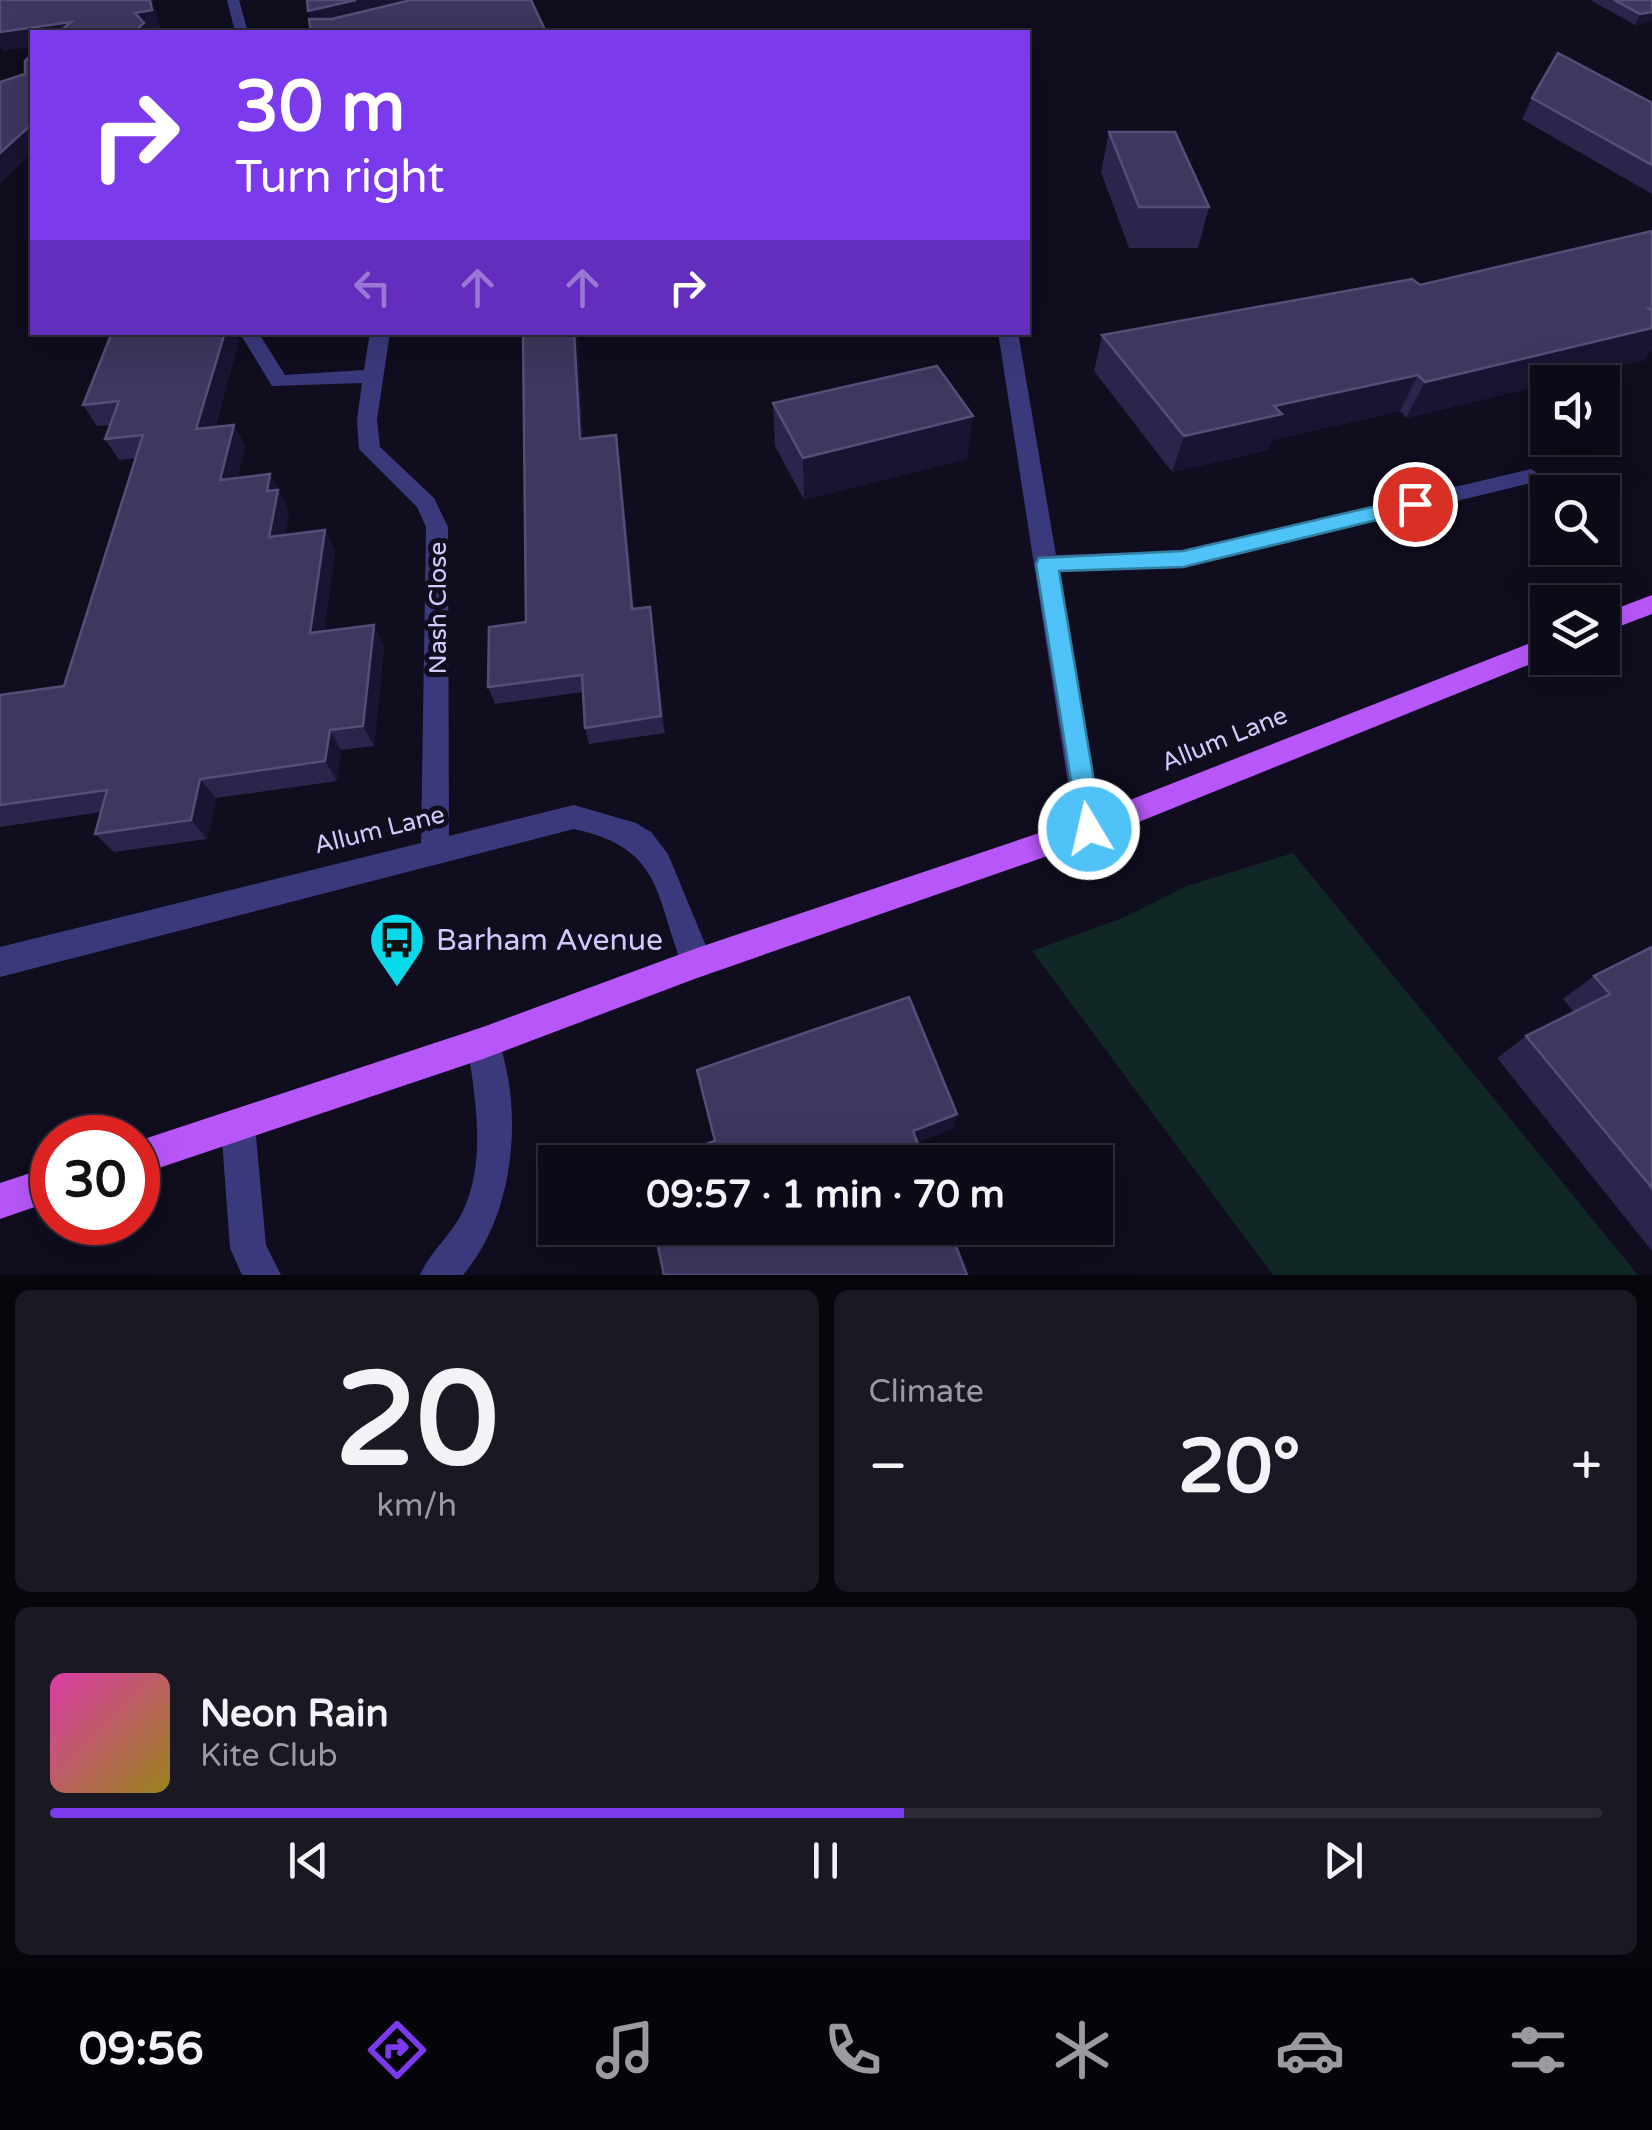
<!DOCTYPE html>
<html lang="en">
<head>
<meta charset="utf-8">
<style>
	:root { --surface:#0b0a16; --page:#191823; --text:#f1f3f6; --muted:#9a9aa1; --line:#2b2b35; --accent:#7c3aed }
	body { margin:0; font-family:"Varela Round",sans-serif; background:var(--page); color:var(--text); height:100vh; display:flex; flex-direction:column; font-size:38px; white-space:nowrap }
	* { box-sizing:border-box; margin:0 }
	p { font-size:32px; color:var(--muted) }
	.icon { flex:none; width:55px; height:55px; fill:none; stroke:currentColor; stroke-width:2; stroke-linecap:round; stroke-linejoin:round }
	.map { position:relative; height:1275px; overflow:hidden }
	.details { display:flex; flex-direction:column; gap:15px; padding:15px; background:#06060c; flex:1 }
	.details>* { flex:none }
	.hud { position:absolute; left:30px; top:30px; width:1000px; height:305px; border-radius:0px; box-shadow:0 10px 40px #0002,0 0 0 2px var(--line); background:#7c3aed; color:#fff; overflow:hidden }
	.controls { position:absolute; left:1530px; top:365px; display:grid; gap:20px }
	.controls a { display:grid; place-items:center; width:90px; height:90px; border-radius:0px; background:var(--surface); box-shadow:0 10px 40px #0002,0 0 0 2px var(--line); font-size:50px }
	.speed { position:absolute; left:30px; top:1115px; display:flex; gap:20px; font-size:50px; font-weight:700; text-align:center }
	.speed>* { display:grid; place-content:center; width:130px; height:130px; border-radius:50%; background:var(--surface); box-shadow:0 10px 40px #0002,0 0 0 2px var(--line); line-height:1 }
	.speed .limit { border:15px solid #d22; background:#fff; color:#111 }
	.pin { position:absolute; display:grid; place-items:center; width:85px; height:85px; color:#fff; margin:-42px; border:5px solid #fff; border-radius:50%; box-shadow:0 2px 10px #0007 }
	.me { position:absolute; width:110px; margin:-55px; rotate:351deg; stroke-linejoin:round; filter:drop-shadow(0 0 8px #0008) }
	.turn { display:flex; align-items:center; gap:35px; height:210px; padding:0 40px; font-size:45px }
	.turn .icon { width:130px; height:130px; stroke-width:2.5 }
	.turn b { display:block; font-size:70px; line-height:85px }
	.lanes { display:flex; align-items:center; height:95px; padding:0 40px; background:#0003; justify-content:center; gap:50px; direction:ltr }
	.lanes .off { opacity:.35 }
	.big { font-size:75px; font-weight:800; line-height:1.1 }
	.details .card { flex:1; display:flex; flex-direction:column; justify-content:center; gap:15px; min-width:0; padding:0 35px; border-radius:15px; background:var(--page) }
	.details .dial { align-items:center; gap:0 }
	.dial b { font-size:130px; line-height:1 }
	.song { display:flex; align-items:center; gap:30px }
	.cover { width:120px; height:120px; border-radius:15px; background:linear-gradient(135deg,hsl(320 70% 55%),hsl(50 70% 35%)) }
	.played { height:10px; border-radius:5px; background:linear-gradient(90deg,var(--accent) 55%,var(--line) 55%) }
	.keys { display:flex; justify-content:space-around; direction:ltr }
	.heat { display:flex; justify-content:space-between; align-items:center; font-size:55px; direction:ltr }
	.details .tiles { flex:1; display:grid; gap:15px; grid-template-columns:1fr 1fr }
	.card:last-child { grid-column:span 2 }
	.trip { position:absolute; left:538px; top:1145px; width:575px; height:100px; border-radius:0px; background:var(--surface); box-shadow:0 10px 40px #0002,0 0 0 2px var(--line); font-weight:800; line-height:100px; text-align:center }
	.dock { display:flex; height:160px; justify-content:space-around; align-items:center; background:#040409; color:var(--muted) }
	.dock .icon { width:70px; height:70px }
	.dock .selected { color:var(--accent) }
	.dock b { font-size:45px; color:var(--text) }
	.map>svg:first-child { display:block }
</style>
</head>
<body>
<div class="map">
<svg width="1652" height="1275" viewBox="0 0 1652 1275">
	<rect width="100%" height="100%" fill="#0f0d1e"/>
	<polygon fill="#102726" points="1293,853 1638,1275 1273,1275 1032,951 1125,917 1187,886"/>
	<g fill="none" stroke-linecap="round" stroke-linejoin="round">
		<g fill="#3a397b" fill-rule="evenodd">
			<polygon points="227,0 239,0 248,32 235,32"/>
			<path d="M 239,332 L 258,332 L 285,375 L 364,370 L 370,332 L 390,332 L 377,420 L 380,447 L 434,498 L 448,527 L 449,836 L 574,805 L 636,823 L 651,832 L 668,854 L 713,963 L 708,974 L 697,978 L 686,974 C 654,900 667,849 574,829 L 0,977 L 0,947 L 421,843 L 426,527 L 417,507 L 359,449 L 357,420 L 362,383 L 272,386 Z"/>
			<polygon points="998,332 1018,332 1056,555 1183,551 1531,469 1542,476 1531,483 1183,567 1059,572 1103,829 1099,838 1089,842 1079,838 1075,829"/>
			<path d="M 483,1027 L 495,1031 C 525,1106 516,1213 463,1275 L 420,1275 C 430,1251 452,1235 463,1211 C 487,1160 475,1096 467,1043 L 471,1031 Z"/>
			<polygon points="238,1109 250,1114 255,1126 266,1245 281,1275 242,1275 230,1248 221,1126 226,1114"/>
		</g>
		<g fill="#b857f9" fill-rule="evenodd">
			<polygon points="1652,595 1652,614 1602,633 1602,614"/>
			<polygon points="1548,636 1548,657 1099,838 697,978 483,1059 138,1175 138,1141 483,1027 697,948 1084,818"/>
			<polygon points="52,1166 52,1201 0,1219 0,1183"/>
		</g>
	</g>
	<g fill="#2c254b">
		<polygon points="1590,0 1652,0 1652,21 1635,25"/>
		<polygon points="1532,98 1652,103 1652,194 1522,119"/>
		<polygon points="1109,132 1209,207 1198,248 1129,248 1101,172"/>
		<polygon points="1420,285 1645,360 1406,418 1400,411 1272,440 1268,450 1172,472 1094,371 1102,335"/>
		<polygon points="577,332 583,439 619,453 634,609 653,624 665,733 589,744 585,728 583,692 495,704 488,687 526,622"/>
		<polygon points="239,340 215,427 234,425 245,446 237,478 270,474 289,511 285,535 325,530 335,551 324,631 384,646 374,746 341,750 337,781 216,798 207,839 114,852 95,834 101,812 0,827 0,695 64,686 136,458 119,460 105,439 110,425 97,426 83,405"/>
		<polygon points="773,403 967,459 804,500 775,446"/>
		<polygon points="1652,947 1652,1251 1497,1058 1526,1036 1574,1012 1563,999 1594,976"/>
	</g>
	<g fill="#191431">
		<polygon points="150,0 153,0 160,28 147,30 148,32 134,32 135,13"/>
		<polygon points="356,0 428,0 314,28 308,11"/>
		<polygon points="1652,12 1652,21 1635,25 1640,14"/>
		<polygon points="71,22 77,32 32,32 32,47 3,51 0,46 0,32"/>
		<polygon points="32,124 32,153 0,184 0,153"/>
		<polygon points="1652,309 1652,350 1645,360 1406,418 1425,382"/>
		<polygon points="225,332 236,332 239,340 208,450 196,429"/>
		<polygon points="574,332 577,332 584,457 580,439"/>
		<polygon points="1418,375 1400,411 1272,440 1268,450 1172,472 1184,436 1274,406"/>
		<polygon points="973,416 967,459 804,500 803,458"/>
		<polygon points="234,425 245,446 232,501 220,480"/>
		<polygon points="616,435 619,453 635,626 632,609"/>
		<polygon points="270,474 289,511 280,558 269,537 267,491"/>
		<polygon points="325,530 335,551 321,654 310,633"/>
		<polygon points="650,607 653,624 665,733 661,716"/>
		<polygon points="374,625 384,646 374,746 363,726"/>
		<polygon points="330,730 341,750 337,781 325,761"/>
		<polygon points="200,779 216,798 207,839 191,820"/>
		<polygon points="957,1114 953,1129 910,1145 913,1131"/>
	</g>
	<g fill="#3e375e" stroke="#554e77" stroke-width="2.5">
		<polygon points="0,0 150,0 152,10 135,13 144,23 134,32 59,32 71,22 0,32"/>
		<polygon points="307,0 356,0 308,11"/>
		<polygon points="411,0 531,0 546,32 311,32 309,19 332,19"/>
		<polygon points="1614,0 1652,0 1652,12 1640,14"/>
		<polygon points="1558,53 1652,103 1652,165 1532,98"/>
		<polygon points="32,54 32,124 0,153 0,82 25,74 25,61"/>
		<polygon points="1109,132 1175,132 1209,207 1139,207"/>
		<polygon points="1652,231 1652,309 1649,309 1652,311 1652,328 1425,382 1418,375 1274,406 1282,414 1184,436 1102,335 1412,279 1420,285"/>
		<polygon points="132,332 225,332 196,429 234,425 220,480 270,474 267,491 278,490 269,537 325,530 310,633 374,625 363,726 330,730 325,761 200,779 191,820 95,834 107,790 0,805 0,695 64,686 143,435 105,439 119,401 83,405 111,335"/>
		<polygon points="523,332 574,332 580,439 616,435 632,609 650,607 661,716 585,728 582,675 488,687 489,627 526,622"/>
		<polygon points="937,366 973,416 803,458 773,403"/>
		<polygon points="1652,947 1652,1188 1526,1036 1610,994 1594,976"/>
		<polygon points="909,997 957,1114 913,1131 925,1162 651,1162 715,1141 697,1070"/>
		<polygon points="654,1228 949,1228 967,1275 664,1275"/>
	</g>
	<polygon fill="#4fc3f7" stroke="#337fa1" stroke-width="2.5" points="1415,497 1422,499 1422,509 1183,567 1059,571 1102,829 1098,837 1089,841 1080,837 1036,564 1039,558 1183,551"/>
	<defs>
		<g id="bus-pin" transform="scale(2.875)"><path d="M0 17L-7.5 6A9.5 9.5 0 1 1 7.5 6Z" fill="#09daeb" stroke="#0f0d1e"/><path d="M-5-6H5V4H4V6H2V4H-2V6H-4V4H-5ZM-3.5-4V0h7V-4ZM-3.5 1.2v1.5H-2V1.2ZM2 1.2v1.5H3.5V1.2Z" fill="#111"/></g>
	</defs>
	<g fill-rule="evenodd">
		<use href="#bus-pin" x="397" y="940"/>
	</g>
	<g text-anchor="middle" stroke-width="10" stroke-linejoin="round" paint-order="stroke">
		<g font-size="25" fill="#d0cbfd" stroke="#0f0d1e">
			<text transform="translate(437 608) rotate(-90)" y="9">Nash Close</text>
			<text transform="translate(1224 738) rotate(-22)" y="9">Allum Lane</text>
			<text transform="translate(379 829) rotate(-14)" y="9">Allum Lane</text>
		</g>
		<g font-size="30" fill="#d0cbfd" stroke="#0f0d1e" text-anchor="start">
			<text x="436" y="950">Barham Avenue</text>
		</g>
	</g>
</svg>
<div class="controls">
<a><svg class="icon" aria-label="sound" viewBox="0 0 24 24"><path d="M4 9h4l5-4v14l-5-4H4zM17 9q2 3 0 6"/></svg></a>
<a><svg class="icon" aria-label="search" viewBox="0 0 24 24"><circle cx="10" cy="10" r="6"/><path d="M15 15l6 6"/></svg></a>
<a><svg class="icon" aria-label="layers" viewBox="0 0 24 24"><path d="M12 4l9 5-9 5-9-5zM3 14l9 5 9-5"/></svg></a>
</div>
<div class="speed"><div class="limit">30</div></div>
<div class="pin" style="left:1415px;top:504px;background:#d93025"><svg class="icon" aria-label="arrive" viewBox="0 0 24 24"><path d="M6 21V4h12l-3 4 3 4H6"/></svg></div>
<svg class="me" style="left:1089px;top:829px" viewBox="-20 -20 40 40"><circle r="17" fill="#4fc3f7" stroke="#fff" stroke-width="3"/><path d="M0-11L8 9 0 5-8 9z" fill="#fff"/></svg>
<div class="trip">09:57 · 1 min · 70 m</div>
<div class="hud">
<div class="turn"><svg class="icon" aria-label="right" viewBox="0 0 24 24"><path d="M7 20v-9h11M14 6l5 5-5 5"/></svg><div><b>30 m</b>Turn right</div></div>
<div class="lanes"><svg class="icon off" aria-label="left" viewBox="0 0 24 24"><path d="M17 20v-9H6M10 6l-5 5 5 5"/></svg><svg class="icon off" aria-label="ahead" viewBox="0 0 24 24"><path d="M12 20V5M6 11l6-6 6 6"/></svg><svg class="icon off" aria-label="ahead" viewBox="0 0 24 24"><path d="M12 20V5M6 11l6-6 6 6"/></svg><svg class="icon" aria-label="right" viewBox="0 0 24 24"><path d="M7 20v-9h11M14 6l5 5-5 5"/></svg></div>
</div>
</div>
<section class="details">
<div class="tiles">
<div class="card dial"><b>20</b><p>km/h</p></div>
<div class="card"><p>Climate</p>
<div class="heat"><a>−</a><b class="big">20°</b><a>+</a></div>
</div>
<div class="card">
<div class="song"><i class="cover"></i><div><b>Neon Rain</b><p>Kite Club</p></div></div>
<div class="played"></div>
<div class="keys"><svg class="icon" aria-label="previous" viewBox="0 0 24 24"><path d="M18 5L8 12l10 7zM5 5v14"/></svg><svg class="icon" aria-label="pause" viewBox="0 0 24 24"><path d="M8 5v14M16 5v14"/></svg><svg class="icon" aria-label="next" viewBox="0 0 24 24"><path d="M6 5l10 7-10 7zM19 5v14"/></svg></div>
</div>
</div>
</section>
<nav class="dock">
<b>09:56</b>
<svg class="icon selected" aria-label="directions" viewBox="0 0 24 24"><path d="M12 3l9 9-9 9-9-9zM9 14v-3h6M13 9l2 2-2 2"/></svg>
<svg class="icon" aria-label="music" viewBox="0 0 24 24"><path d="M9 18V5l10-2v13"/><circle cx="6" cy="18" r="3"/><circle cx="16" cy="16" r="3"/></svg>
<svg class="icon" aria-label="phone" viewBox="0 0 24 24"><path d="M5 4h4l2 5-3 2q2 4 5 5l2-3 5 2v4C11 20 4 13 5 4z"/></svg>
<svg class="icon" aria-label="climate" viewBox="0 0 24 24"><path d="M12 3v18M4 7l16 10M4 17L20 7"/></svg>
<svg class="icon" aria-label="car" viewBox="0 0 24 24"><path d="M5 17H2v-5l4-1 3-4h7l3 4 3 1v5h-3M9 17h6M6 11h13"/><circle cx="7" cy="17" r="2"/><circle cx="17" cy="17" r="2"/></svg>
<svg class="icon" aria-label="filters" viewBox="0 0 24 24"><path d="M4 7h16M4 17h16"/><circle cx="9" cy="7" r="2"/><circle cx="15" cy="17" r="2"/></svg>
</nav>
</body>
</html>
